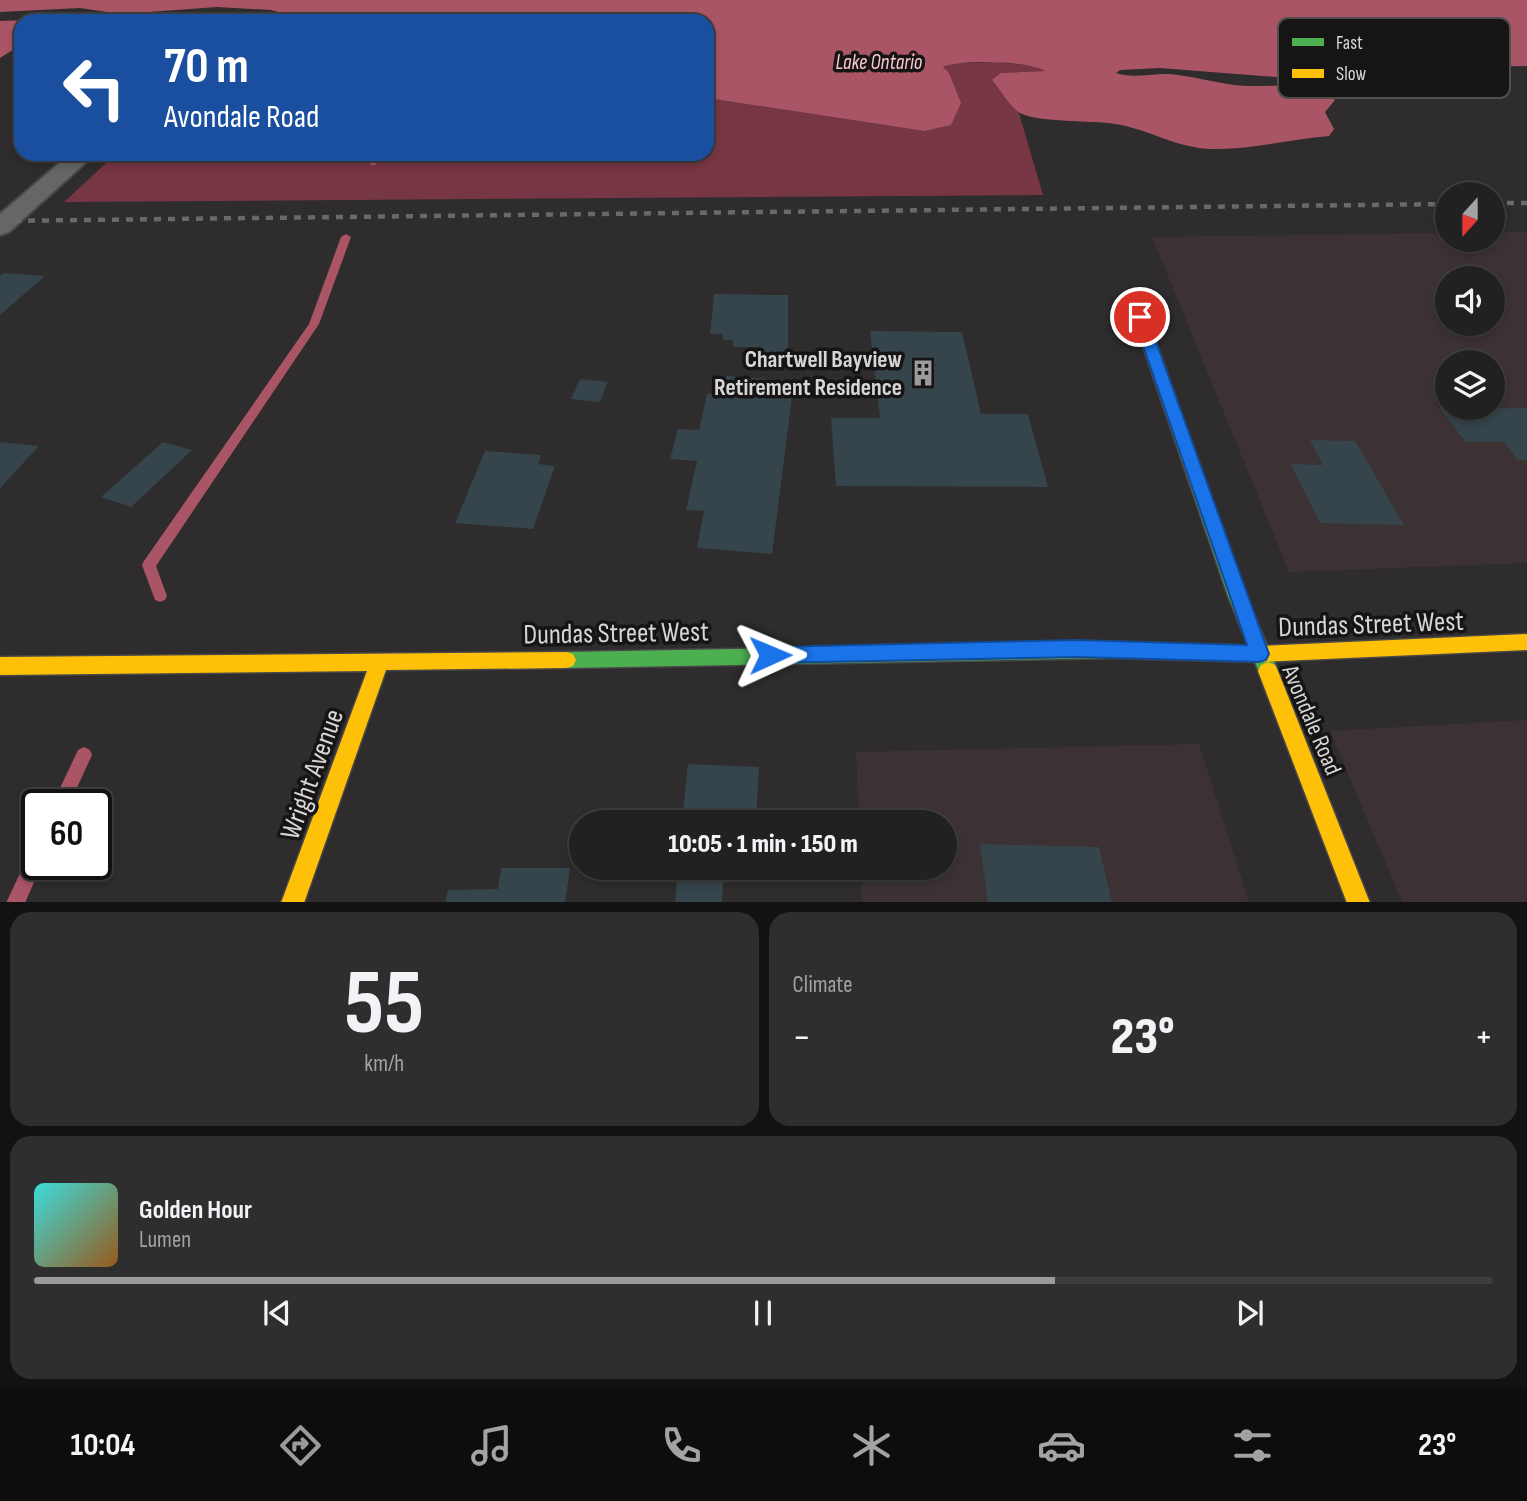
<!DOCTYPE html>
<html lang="en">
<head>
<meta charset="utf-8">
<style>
	:root { --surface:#222121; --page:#2e2e2e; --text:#f1f3f6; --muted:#a2a3a5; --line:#3f3e3f; --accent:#9c9a9a }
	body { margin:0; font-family:"Sofia Sans Condensed",sans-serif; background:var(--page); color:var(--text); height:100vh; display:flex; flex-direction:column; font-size:26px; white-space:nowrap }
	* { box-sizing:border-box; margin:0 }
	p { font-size:23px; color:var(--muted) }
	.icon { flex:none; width:38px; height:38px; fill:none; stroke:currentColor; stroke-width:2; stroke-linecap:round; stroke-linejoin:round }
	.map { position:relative; height:902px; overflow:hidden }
	.details { display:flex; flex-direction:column; gap:10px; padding:10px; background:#131212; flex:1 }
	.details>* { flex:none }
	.banner { position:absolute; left:14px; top:14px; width:700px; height:147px; border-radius:21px; box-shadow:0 4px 10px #0003,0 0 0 2px var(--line); background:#1a4fa0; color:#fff; overflow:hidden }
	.needle { width:46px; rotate:201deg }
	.controls { position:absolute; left:1435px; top:182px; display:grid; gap:14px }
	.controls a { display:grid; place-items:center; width:70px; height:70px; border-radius:50%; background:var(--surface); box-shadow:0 4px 10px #0003,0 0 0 2px var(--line); font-size:35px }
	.speed { position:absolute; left:21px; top:789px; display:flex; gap:14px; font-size:35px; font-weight:700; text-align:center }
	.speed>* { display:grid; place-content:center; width:91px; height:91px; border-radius:50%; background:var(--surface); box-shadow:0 4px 10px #0003,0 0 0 2px var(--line); line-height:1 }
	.speed .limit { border:4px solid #111; border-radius:10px; background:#fff; color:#111 }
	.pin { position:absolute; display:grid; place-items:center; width:60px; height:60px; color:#fff; margin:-30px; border:4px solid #fff; border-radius:50%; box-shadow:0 2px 7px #0007 }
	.me { position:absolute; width:77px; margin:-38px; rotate:89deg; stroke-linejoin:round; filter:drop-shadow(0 0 5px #0008) }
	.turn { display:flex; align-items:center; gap:24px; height:147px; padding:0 35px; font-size:32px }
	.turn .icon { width:91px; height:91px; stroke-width:2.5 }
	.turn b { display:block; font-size:49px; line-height:60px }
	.big { font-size:52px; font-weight:800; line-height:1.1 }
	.details .widget { flex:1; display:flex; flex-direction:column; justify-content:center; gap:10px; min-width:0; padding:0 24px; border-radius:21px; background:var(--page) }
	.details .dial { align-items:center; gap:0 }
	.dial b { font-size:91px; line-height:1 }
	.song { display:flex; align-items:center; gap:21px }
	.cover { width:84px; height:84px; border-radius:10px; background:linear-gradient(135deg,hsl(180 70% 55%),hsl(30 70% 35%)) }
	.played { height:7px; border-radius:4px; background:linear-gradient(90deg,var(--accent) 70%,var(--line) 70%) }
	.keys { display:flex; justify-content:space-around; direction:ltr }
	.heat { display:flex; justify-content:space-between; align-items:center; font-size:38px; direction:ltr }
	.details .tiles { flex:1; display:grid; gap:10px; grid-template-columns:1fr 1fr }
	.widget:last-child { grid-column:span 2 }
	.trip { position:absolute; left:569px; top:810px; width:388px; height:70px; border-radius:35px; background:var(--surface); box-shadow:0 4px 10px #0003,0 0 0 2px var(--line); font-weight:800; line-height:70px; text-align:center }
	.menu { display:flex; height:112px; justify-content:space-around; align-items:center; background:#0e0d0d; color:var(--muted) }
	.menu .icon { width:49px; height:49px }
	.menu .selected { color:var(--accent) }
	.menu b { font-size:32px; color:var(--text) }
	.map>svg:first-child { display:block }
</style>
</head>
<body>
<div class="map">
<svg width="1527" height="903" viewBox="0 0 1527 903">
	<rect width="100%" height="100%" fill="#2e2c2c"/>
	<g fill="#3c3233" fill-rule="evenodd">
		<path d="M 1493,232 L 1527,232 L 1527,563 L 1289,572 L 1152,237 L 1447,233 L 1447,240 L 1493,240 ZM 1447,278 L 1493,278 L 1493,324 L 1447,324 ZM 1447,362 L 1493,362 L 1493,408 L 1447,408 Z"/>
		<polygon points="1527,720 1527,902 1402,902 1330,731"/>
		<polygon points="1199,744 1249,902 862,902 861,868 945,868 945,822 859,822 856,752"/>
	</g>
	<polygon fill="#773644" points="997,62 1036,66 1047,71 1001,73 993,80 1019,113 1043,195 64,202 116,154 707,154 707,98 924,131 942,68 951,63"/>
	<g fill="#a95566">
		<path d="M 0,0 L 1527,0 L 1527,66 L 1402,68 L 1384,83 L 1349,88 L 1314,85 L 1288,78 L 1160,68 L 1120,70 L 1116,73 C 1132,79 1152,73 1170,74 C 1191,76 1213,82 1234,85 C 1265,89 1310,78 1335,100 L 1325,112 L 1334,129 L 1329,136 C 1290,139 1251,150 1213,149 C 1178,149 1149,129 1115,124 C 1092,120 1040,123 1020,113 C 1010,107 1000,89 992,80 L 1001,73 L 1045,71 C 1030,61 959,59 943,67 L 949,73 L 961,103 L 951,125 L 924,131 L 707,98 L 707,21 L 313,21 L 271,10 L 217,7 L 121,14 L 80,8 L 0,12 Z"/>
		<polygon points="56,19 53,21 21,21 21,45 0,58 0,21"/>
	</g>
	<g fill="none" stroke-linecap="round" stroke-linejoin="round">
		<g fill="#a95566" fill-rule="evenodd">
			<polygon points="372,154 380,154 377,163 373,166 369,163"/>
			<polygon points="346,234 351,237 319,324 156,566 167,596 165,600 160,602 155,600 142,565 144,561 309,324 341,237"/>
			<polygon points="84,747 90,750 92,755 69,805 52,805 78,750"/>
			<polygon points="37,847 37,864 42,864 25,903 6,903 31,850"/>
		</g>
	</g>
	<g fill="#35454b">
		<polygon points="4,273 45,276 0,315 0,276"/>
		<polygon points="714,294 788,295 788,352 761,352 760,347 733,347 733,340 723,340 723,334 710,334"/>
		<polygon points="870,331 962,332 981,414 1028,414 1048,487 836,486 831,418 880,418"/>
		<polygon points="726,376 794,381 772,554 697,548 704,511 686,510 697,461 670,459 678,429 699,430 707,394 714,394 717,381 725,382"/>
		<polygon points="580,379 608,382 600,402 571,399"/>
		<polygon points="1527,408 1527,460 1518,460 1504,442 1466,442 1440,409"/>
		<polygon points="1310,440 1355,441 1404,525 1320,523 1291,464 1323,465"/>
		<polygon points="0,442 39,446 0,488"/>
		<polygon points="163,442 192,450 131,507 101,497"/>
		<polygon points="485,451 541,455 538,464 555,466 533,529 455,523"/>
		<polygon points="688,764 759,767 756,822 682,822"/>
		<polygon points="980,844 1099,847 1112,903 988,903"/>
		<polygon points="501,868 570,868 565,903 445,903 448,890 498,889"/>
		<polygon points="678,868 724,868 722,903 675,903"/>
	</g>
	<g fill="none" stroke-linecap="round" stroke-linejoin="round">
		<g stroke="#494747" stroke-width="4">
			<polygon id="street" points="70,154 95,154 9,232 0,235 0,214"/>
		</g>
		<g stroke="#494747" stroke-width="3">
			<g id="fast">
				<polygon points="1140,313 1147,317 1246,596 1278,671 1275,677 1268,680 1261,677 1228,596 1133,317"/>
				<polygon points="1116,642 1123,644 1126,650 1123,656 1116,658 566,668 559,666 556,660 559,654 566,652"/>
			</g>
		</g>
		<g stroke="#494747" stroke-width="3">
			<g id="slow">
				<polygon points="1527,634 1527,650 1259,662 1116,658 1109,656 1106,650 1109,644 1116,642 1259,646"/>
				<polygon points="566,652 573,654 576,660 573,666 566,668 386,670 304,903 281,903 367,671 0,675 0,657"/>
				<polygon points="1268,662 1275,665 1278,671 1370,903 1347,903 1258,671 1261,665"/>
			</g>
		</g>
		<use href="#street" fill="#676666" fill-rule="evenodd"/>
		<use href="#fast" fill="#4caf50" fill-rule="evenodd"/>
		<use href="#slow" fill="#ffc107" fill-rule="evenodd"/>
		<g stroke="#6a6868" stroke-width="4.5" stroke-dasharray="7 7" stroke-linecap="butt">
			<polyline points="1493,203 1527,203"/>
			<polyline points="0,221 1447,204"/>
		</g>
	</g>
	<polygon fill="#1a73e8" stroke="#114b97" stroke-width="2" points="1140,313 1147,317 1269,654 1266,660 1259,662 1076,657 770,663 763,661 760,655 763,649 770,647 1076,640 1247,645 1133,317"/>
	<defs>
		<g id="building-bare" transform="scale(2.1)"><path d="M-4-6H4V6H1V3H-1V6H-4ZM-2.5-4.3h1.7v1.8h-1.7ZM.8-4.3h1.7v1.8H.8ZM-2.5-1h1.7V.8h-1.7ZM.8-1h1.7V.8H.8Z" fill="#9c9a9a" stroke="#161414" stroke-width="2.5" paint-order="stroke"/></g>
	</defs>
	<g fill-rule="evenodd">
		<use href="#building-bare" x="923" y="373"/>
	</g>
	<g text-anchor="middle" stroke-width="7" stroke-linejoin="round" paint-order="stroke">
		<g font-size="21" font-style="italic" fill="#fbc7cf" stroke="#161414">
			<text x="879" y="69">Lake Ontario</text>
		</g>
		<g font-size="24" font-weight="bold" fill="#d8d5d5" stroke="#161414" text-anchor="end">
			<text x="902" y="367">Chartwell Bayview<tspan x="902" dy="28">Retirement Residence</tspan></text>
		</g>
		<g font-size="24" fill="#d8d5d5" stroke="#161414">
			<text transform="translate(1312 720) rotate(67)" y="8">Avondale Road</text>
		</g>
		<g font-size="28" fill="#d8d5d5" stroke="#161414">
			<text transform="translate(1371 623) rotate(-2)" y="10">Dundas Street West</text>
			<text transform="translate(616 632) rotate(-1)" y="10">Dundas Street West</text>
			<text transform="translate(311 774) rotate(-70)" y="10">Wright Avenue</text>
		</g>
	</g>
	<rect x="1278" y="18" width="232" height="80" rx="10" fill="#161414" stroke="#504e4e" stroke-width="2"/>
	<rect x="1292" y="38" width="32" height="8" fill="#4caf50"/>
	<rect x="1292" y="69" width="32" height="9" fill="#ffc107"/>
	<g font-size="19" fill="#d8d5d5">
		<text x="1336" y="49">Fast</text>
		<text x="1336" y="80">Slow</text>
	</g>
</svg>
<div class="controls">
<a><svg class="needle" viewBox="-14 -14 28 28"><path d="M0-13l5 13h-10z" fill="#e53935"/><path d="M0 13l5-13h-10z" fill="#a2a3a5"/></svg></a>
<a><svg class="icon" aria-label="sound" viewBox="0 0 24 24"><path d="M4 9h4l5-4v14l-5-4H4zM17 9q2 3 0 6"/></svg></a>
<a><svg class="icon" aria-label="layers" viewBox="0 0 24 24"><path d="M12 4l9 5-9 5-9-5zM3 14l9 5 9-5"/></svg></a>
</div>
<div class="speed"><div class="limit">60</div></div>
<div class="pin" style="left:1140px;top:317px;background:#d93025"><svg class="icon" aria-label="arrive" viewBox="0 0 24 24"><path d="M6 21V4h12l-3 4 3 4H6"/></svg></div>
<svg class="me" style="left:770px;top:655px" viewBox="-20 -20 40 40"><path d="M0-17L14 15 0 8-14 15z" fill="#1a73e8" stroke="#fff" stroke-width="4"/></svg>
<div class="trip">10:05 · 1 min · 150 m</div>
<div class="banner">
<div class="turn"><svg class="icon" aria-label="left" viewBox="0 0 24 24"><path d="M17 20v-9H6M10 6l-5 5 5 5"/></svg><div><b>70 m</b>Avondale Road</div></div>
</div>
</div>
<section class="details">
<div class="tiles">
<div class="widget dial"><b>55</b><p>km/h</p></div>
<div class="widget"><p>Climate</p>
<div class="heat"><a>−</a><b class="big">23°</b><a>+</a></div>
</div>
<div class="widget">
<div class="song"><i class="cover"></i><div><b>Golden Hour</b><p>Lumen</p></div></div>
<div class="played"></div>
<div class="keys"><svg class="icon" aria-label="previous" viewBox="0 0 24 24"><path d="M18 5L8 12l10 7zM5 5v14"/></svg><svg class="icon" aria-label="pause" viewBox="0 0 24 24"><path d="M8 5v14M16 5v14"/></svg><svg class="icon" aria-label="next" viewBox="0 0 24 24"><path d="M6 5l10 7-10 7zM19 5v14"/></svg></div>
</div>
</div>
</section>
<nav class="menu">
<b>10:04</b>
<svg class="icon selected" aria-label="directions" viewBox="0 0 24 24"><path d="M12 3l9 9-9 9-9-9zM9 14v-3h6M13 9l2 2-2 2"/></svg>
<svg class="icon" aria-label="music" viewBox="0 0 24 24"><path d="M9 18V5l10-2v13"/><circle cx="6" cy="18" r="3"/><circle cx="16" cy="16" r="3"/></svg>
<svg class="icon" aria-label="phone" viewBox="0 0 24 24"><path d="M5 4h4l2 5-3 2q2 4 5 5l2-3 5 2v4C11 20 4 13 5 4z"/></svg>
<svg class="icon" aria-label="climate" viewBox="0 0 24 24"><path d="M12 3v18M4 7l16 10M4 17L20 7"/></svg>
<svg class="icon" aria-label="car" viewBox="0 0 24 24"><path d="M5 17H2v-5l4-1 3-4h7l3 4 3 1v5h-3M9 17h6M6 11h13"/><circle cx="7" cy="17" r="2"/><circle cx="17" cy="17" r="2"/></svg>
<svg class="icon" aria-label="filters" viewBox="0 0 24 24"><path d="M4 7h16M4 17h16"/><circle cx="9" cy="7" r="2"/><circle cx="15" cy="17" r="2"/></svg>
<b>23°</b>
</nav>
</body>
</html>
